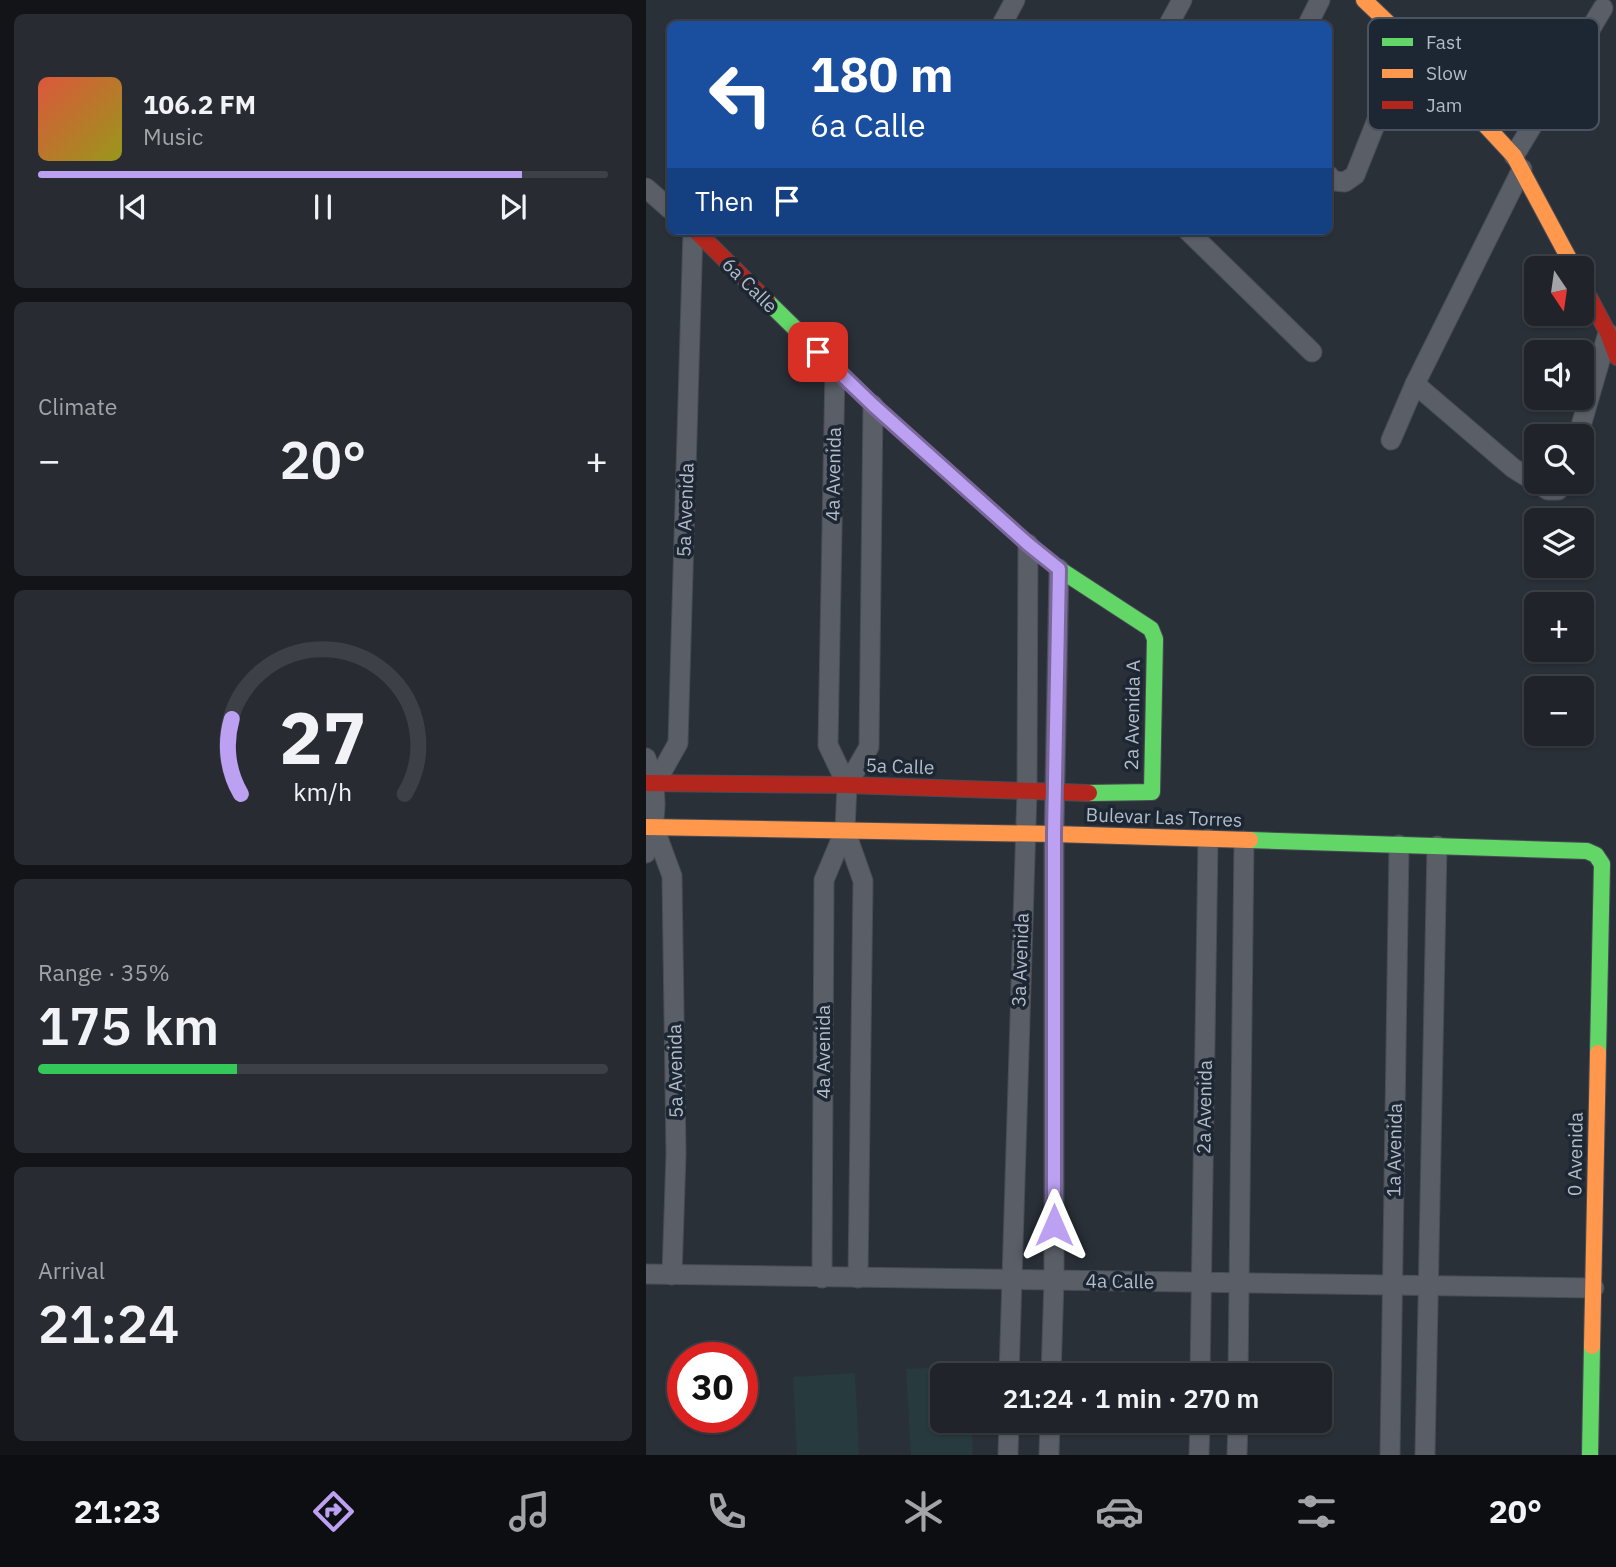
<!DOCTYPE html>
<html lang="en">
<head>
<meta charset="utf-8">
<style>
	:root { --surface:#20242a; --page:#282c32; --text:#f1f3f6; --muted:#a2a4a8; --line:#3d4147; --accent:#bca0f2 }
	body { margin:0; font-family:"IBM Plex Sans",sans-serif; background:var(--page); color:var(--text); height:100vh; display:flex; flex-direction:column; font-size:26px; white-space:nowrap }
	* { box-sizing:border-box; margin:0 }
	p { font-size:23px; color:var(--muted) }
	.icon { flex:none; width:38px; height:38px; fill:none; stroke:currentColor; stroke-width:2; stroke-linecap:round; stroke-linejoin:round }
	.map { position:relative; flex:1; overflow:hidden }
	.drawer { display:flex; flex-direction:column; gap:14px; padding:14px; background:#121417; width:646px }
	.drawer>* { flex:none }
	.banner { position:absolute; left:21px; top:21px; width:665px; height:214px; border-radius:10px; box-shadow:0 2px 5px #0004,0 0 0 2px var(--line); background:#1a4fa0; color:#fff; overflow:hidden }
	.needle { width:46px; rotate:167deg }
	.buttons { position:absolute; left:878px; top:256px; display:grid; gap:14px }
	.buttons a { display:grid; place-items:center; width:70px; height:70px; border-radius:10px; background:var(--surface); box-shadow:0 2px 5px #0004,0 0 0 2px var(--line); font-size:35px }
	.speed { position:absolute; left:21px; top:1342px; display:flex; gap:14px; font-size:35px; font-weight:700; text-align:center }
	.speed>* { display:grid; place-content:center; width:91px; height:91px; border-radius:50%; background:var(--surface); box-shadow:0 2px 5px #0004,0 0 0 2px var(--line); line-height:1 }
	.speed .limit { border:10px solid #d22; background:#fff; color:#111 }
	.pin { position:absolute; display:grid; place-items:center; width:60px; height:60px; color:#fff; margin:-30px; border-radius:14px; box-shadow:0 4px 10px #0006 }
	.me { position:absolute; width:77px; margin:-38px; rotate:0deg; stroke-linejoin:round; filter:drop-shadow(0 0 5px #0008) }
	.turn { display:flex; align-items:center; gap:24px; height:147px; padding:0 28px; font-size:32px }
	.turn .icon { width:91px; height:91px; stroke-width:2.5 }
	.turn b { display:block; font-size:49px; line-height:60px }
	.then { display:flex; align-items:center; height:66px; padding:0 28px; background:#0003; gap:14px; font-size:26px }
	.big { font-size:52px; font-weight:600; line-height:1.1 }
	.drawer .card { flex:1; display:flex; flex-direction:column; justify-content:center; gap:10px; min-width:0; padding:0 24px; border-radius:10px; background:var(--page) }
	.drawer .dial { align-items:center; gap:0 }
	.dial svg { height:182px; overflow:visible; fill:none; stroke:var(--line); stroke-width:7; stroke-linecap:round; text-anchor:middle }
	.dial text { fill:var(--text); stroke:none }
	.song { display:flex; align-items:center; gap:21px }
	.cover { width:84px; height:84px; border-radius:10px; background:linear-gradient(135deg,hsl(10 70% 55%),hsl(60 70% 35%)) }
	.played { height:7px; border-radius:4px; background:linear-gradient(90deg,var(--accent) 85%,var(--line) 85%) }
	.keys { display:flex; justify-content:space-around; direction:ltr }
	.heat { display:flex; justify-content:space-between; align-items:center; font-size:38px; direction:ltr }
	.charge { height:10px; border-radius:5px; background:linear-gradient(90deg,#34c759 35%,var(--line) 0) }
	.trip { position:absolute; left:284px; top:1363px; width:402px; height:70px; border-radius:10px; background:var(--surface); box-shadow:0 2px 5px #0004,0 0 0 2px var(--line); font-weight:600; line-height:70px; text-align:center }
	.tab-bar { display:flex; height:112px; justify-content:space-around; align-items:center; background:#0d0e11; color:var(--muted) }
	.tab-bar .icon { width:49px; height:49px }
	.tab-bar .on { color:var(--accent) }
	.tab-bar b { font-size:32px; color:var(--text) }
	main { display:flex; flex:1; min-height:0 }
	.map>svg:first-child { display:block }
</style>
</head>
<body>
<main>
<section class="drawer">
<div class="card">
<div class="song"><i class="cover"></i><div><b>106.2 FM</b><p>Music</p></div></div>
<div class="played"></div>
<div class="keys"><svg class="icon" aria-label="previous" viewBox="0 0 24 24"><path d="M18 5L8 12l10 7zM5 5v14"/></svg><svg class="icon" aria-label="pause" viewBox="0 0 24 24"><path d="M8 5v14M16 5v14"/></svg><svg class="icon" aria-label="next" viewBox="0 0 24 24"><path d="M6 5l10 7-10 7zM19 5v14"/></svg></div>
</div>
<div class="card"><p>Climate</p>
<div class="heat"><a>−</a><b class="big">20°</b><a>+</a></div>
</div>
<div class="card dial"><svg viewBox="0 0 100 80">
<path d="M14 69A42 42 0 1 1 86 69"/>
<path d="M14 69A42 42 0 0 1 10 36" stroke="#bca0f2"/>
<text x="50" y="56" font-size="32" font-weight="700">27</text>
<text x="50" y="72" font-size="11">km/h</text>
</svg></div>
<div class="card"><p>Range · 35%</p><b class="big">175 km</b><div class="charge"></div></div>
<div class="card"><p>Arrival</p><b class="big">21:24</b></div>
</section>
<div class="map">
<svg width="971" height="1455" viewBox="0 0 971 1455">
	<rect width="100%" height="100%" fill="#2a3038"/>
	<g fill="#273a3e">
		<polygon points="322,1366 323,1375 296,1376 296,1421 325,1421 327,1455 265,1455 260,1369"/>
		<polygon points="209,1373 213,1455 151,1455 147,1377"/>
	</g>
	<g fill="none" stroke-linecap="round" stroke-linejoin="round">
		<g stroke="#484c55" stroke-width="21">
			<g id="street">
				<polyline points="356,24 369,0"/>
				<polyline points="523,24 536,0"/>
				<polyline points="662,24 674,0"/>
				<polyline points="868,156 957,8"/>
				<polyline points="682,175 688,181 699,182 709,175 762,42"/>
				<polyline points="0,188 24,209"/>
				<polyline points="542,231 666,352"/>
				<polyline points="189,369 182,745 201,785"/>
				<polyline points="769,384 867,468 902,490 912,490 920,481"/>
				<polyline points="932,436 962,333"/>
				<polyline points="745,440 769,384 876,169"/>
				<path d="M 0,758 C 13,794 11,817 0,853"/>
				<polyline points="9,784 32,743 47,231"/>
				<polyline points="8,827 26,876 30,1154 26,1275"/>
				<polyline points="199,830 217,881 212,1278"/>
				<polyline points="0,1274 948,1288"/>
				<polyline points="176,1278 178,880 199,830 201,785 223,747 227,405"/>
				<polyline points="363,1376 381,791 382,544"/>
				<polyline points="405,1376 408,1280 408,834 413,569"/>
				<polyline points="554,1376 562,839"/>
				<polyline points="592,1376 598,841"/>
				<polyline points="362,1455 363,1421"/>
				<polyline points="403,1455 404,1421"/>
				<polyline points="553,1455 554,1421"/>
				<polyline points="591,1455 592,1421"/>
				<polyline points="744,1455 753,845"/>
				<polyline points="779,1455 791,846"/>
			</g>
		</g>
		<g stroke="#484c55" stroke-width="18">
			<g id="fast">
				<polyline points="121,301 227,405 382,544 413,569 505,629 509,639 506,792 443,793"/>
				<polyline points="604,840 941,851 950,855 956,864 952,1053"/>
				<polyline points="944,1455 946,1346"/>
			</g>
		</g>
		<g stroke="#484c55" stroke-width="18">
			<g id="slow">
				<polyline points="718,0 762,42 868,156 928,268"/>
				<polyline points="0,827 408,834 604,840"/>
				<polyline points="946,1346 952,1053"/>
			</g>
		</g>
		<g stroke="#484c55" stroke-width="18">
			<g id="jam">
				<polyline points="50,231 121,301"/>
				<polyline points="936,284 962,333 971,357"/>
				<polyline points="0,783 201,785 443,793"/>
			</g>
		</g>
		<use href="#street" stroke="#5a5e66" stroke-width="19"/>
		<use href="#fast" stroke="#63d668" stroke-width="16"/>
		<use href="#slow" stroke="#ff974d" stroke-width="16"/>
		<use href="#jam" stroke="#b3261e" stroke-width="16"/>
	</g>
	<g fill="none" stroke-linecap="round" stroke-linejoin="round">
		<g stroke="#7a689d" stroke-width="18">
			<polyline id="route" points="172,352 227,405 382,544 413,569 408,834 408,1225"/>
		</g>
		<use href="#route" stroke="#bca0f2" stroke-width="12"/>
	</g>
	<g text-anchor="middle" stroke-width="7" stroke-linejoin="round" paint-order="stroke">
		<g font-size="19" fill="#b4bcc9" stroke="#1d2633">
			<text transform="translate(104 285) rotate(45)" y="7">6a Calle</text>
			<text transform="translate(187 474) rotate(-89)" y="7">4a Avenida</text>
			<text transform="translate(39 510) rotate(-88)" y="7">5a Avenida</text>
			<text transform="translate(486 715) rotate(-89)" y="7">2a Avenida A</text>
			<text transform="translate(254 766) rotate(2)" y="7">5a Calle</text>
			<text transform="translate(518 817) rotate(2)" y="7">Bulevar Las Torres</text>
			<text transform="translate(374 960) rotate(-88)" y="7">3a Avenida</text>
			<text transform="translate(177 1052) rotate(-90)" y="7">4a Avenida</text>
			<text transform="translate(29 1071) rotate(-91)" y="7">5a Avenida</text>
			<text transform="translate(558 1107) rotate(-89)" y="7">2a Avenida</text>
			<text transform="translate(748 1150) rotate(-89)" y="7">1a Avenida</text>
			<text transform="translate(929 1154) rotate(-89)" y="7">0 Avenida</text>
			<text transform="translate(474 1281) rotate(1)" y="7">4a Calle</text>
		</g>
	</g>
	<rect x="722" y="18" width="231" height="112" rx="10" fill="#1d2633" stroke="#4a5360" stroke-width="2"/>
	<rect x="736" y="38" width="31" height="8" fill="#63d668"/>
	<rect x="736" y="69" width="31" height="9" fill="#ff974d"/>
	<rect x="736" y="101" width="31" height="8" fill="#b3261e"/>
	<g font-size="19" fill="#b4bcc9">
		<text x="780" y="49">Fast</text>
		<text x="780" y="80">Slow</text>
		<text x="780" y="112">Jam</text>
	</g>
</svg>
<div class="buttons">
<a><svg class="needle" viewBox="-14 -14 28 28"><path d="M0-13l5 13h-10z" fill="#e53935"/><path d="M0 13l5-13h-10z" fill="#a2a4a8"/></svg></a>
<a><svg class="icon" aria-label="sound" viewBox="0 0 24 24"><path d="M4 9h4l5-4v14l-5-4H4zM17 9q2 3 0 6"/></svg></a>
<a><svg class="icon" aria-label="search" viewBox="0 0 24 24"><circle cx="10" cy="10" r="6"/><path d="M15 15l6 6"/></svg></a>
<a><svg class="icon" aria-label="layers" viewBox="0 0 24 24"><path d="M12 4l9 5-9 5-9-5zM3 14l9 5 9-5"/></svg></a>
<a>+</a>
<a>−</a>
</div>
<div class="speed"><div class="limit">30</div></div>
<div class="pin" style="left:172px;top:352px;background:#d93025"><svg class="icon" aria-label="arrive" viewBox="0 0 24 24"><path d="M6 21V4h12l-3 4 3 4H6"/></svg></div>
<svg class="me" style="left:408px;top:1225px" viewBox="-20 -20 40 40"><path d="M0-17L14 15 0 8-14 15z" fill="#bca0f2" stroke="#fff" stroke-width="4"/></svg>
<div class="trip">21:24 · 1 min · 270 m</div>
<div class="banner">
<div class="turn"><svg class="icon" aria-label="left" viewBox="0 0 24 24"><path d="M17 20v-9H6M10 6l-5 5 5 5"/></svg><div><b>180 m</b>6a Calle</div></div>
<div class="then">Then<svg class="icon" aria-label="arrive" viewBox="0 0 24 24"><path d="M6 21V4h12l-3 4 3 4H6"/></svg></div>
</div>
</div>
</main>
<nav class="tab-bar">
<b>21:23</b>
<svg class="icon on" aria-label="directions" viewBox="0 0 24 24"><path d="M12 3l9 9-9 9-9-9zM9 14v-3h6M13 9l2 2-2 2"/></svg>
<svg class="icon" aria-label="music" viewBox="0 0 24 24"><path d="M9 18V5l10-2v13"/><circle cx="6" cy="18" r="3"/><circle cx="16" cy="16" r="3"/></svg>
<svg class="icon" aria-label="phone" viewBox="0 0 24 24"><path d="M5 4h4l2 5-3 2q2 4 5 5l2-3 5 2v4C11 20 4 13 5 4z"/></svg>
<svg class="icon" aria-label="climate" viewBox="0 0 24 24"><path d="M12 3v18M4 7l16 10M4 17L20 7"/></svg>
<svg class="icon" aria-label="car" viewBox="0 0 24 24"><path d="M5 17H2v-5l4-1 3-4h7l3 4 3 1v5h-3M9 17h6M6 11h13"/><circle cx="7" cy="17" r="2"/><circle cx="17" cy="17" r="2"/></svg>
<svg class="icon" aria-label="filters" viewBox="0 0 24 24"><path d="M4 7h16M4 17h16"/><circle cx="9" cy="7" r="2"/><circle cx="15" cy="17" r="2"/></svg>
<b>20°</b>
</nav>
</body>
</html>
